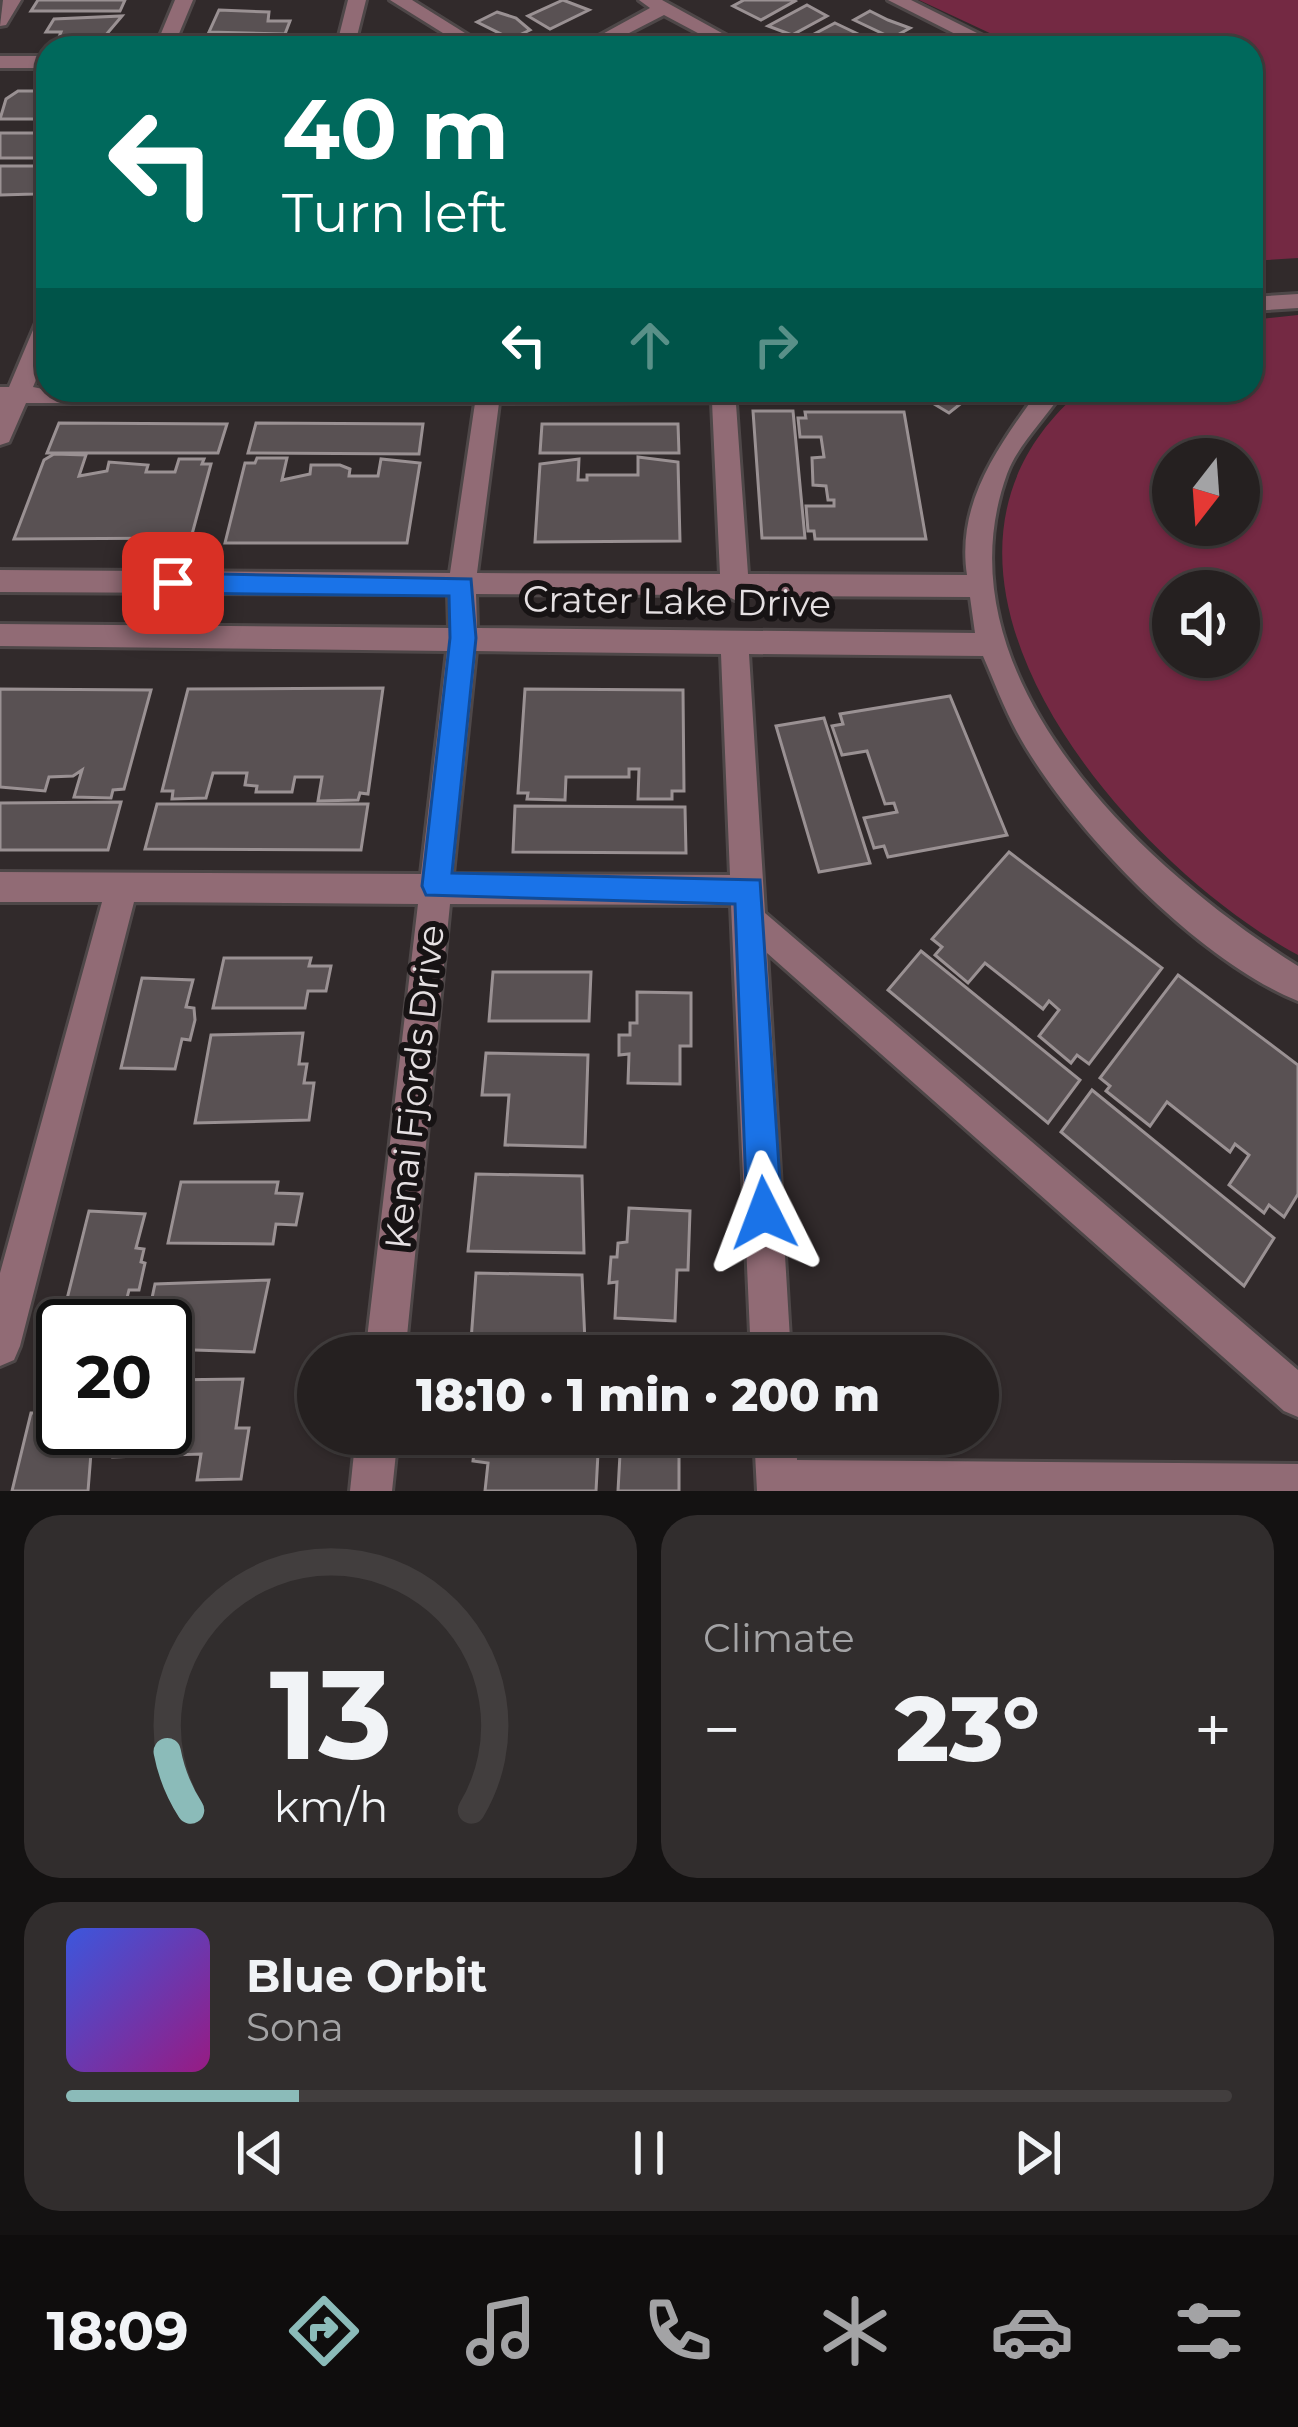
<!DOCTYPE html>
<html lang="en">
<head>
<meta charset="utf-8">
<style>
	:root { --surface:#252020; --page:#312d2d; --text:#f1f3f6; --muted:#a3a3a5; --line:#423e3e; --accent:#8bbbb9 }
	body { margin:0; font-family:Montserrat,sans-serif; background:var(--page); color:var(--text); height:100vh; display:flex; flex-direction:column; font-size:45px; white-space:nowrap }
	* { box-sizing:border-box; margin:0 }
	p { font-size:39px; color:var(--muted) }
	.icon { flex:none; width:66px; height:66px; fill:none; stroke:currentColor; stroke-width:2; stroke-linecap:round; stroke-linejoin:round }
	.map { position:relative; height:1491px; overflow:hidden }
	.drawer { display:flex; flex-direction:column; gap:24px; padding:24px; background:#141212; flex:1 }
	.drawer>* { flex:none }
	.hud { position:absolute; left:36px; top:36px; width:1227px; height:366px; border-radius:36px; box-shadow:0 3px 9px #0004,0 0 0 3px var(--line); background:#00695c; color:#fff; overflow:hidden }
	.needle { width:78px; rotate:197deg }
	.controls { position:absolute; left:1152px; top:438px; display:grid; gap:24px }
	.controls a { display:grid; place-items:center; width:108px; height:108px; border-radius:50%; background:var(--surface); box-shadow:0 3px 9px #0004,0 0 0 3px var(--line); font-size:60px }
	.speed { position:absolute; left:36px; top:1299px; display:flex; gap:24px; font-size:60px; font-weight:700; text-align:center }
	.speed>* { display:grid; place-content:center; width:156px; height:156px; border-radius:50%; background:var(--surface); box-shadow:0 3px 9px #0004,0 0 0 3px var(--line); line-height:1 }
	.speed .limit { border:6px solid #111; border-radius:18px; background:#fff; color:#111 }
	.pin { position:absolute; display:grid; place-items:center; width:102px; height:102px; color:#fff; margin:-51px; border-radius:24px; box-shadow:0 6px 18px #0006 }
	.me { position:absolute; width:132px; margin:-66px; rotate:357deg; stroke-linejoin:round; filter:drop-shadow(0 0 9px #0008) }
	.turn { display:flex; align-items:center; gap:42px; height:252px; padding:0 48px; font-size:54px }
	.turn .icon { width:156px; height:156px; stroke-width:2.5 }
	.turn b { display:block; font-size:84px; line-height:102px }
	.lanes { display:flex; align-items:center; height:114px; padding:0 48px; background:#0003; justify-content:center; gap:60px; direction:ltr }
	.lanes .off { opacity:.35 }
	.big { font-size:90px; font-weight:800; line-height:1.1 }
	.drawer .widget { flex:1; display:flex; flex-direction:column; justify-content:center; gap:18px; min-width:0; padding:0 42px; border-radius:36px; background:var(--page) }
	.drawer .dial { align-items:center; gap:0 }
	.dial svg { height:312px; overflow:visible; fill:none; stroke:var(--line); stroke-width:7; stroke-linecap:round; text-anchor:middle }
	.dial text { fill:var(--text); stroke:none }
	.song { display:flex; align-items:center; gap:36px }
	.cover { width:144px; height:144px; border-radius:18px; background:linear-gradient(135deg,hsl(230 70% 55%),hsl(310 70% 35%)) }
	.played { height:12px; border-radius:6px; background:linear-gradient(90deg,var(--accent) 20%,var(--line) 20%) }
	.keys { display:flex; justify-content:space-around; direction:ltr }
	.heat { display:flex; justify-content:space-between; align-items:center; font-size:66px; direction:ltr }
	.drawer .tiles { flex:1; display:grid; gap:24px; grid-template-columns:1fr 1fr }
	.widget:last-child { grid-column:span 2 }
	.trip { position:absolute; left:297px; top:1335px; width:702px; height:120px; border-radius:60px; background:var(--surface); box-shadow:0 3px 9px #0004,0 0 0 3px var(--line); font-weight:800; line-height:120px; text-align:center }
	.tabs { display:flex; height:192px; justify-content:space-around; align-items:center; background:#0f0d0d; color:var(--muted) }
	.tabs .icon { width:84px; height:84px }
	.tabs .on { color:var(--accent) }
	.tabs b { font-size:54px; color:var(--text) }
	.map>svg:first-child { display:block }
</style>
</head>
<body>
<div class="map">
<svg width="1298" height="1491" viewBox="0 0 1298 1491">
	<rect width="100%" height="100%" fill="#312a2b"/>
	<g fill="#742943" fill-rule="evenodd">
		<polygon points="919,0 1298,0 1298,258 1251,261 1251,48 1022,48"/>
		<path d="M 1298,315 L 1298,955 C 1126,862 871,568 1082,390 L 1251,390 L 1251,320 ZM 1173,459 L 1239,459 L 1239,525 L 1173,525 ZM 1173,591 L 1239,591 L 1239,657 L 1173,657 Z"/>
	</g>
	<g fill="#595153" stroke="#9a9193" stroke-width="3">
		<polygon points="38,0 125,0 120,11 31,11"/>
		<polygon points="563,0 589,10 550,29 528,16"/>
		<polygon points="744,0 793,0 795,1 761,20 733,6"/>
		<polygon points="807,5 827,16 792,35 768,26"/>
		<polygon points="219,10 269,12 268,21 290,21 285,34 209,32"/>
		<polygon points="870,11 888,20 910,28 892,38 854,20"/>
		<polygon points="497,12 516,18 530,30 511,39 477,22"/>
		<polygon points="122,16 105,36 59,37 61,32 46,32 54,19"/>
		<polygon points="835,23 856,33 828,48 801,41"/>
		<polygon points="200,40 255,43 289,42 287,48 197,48"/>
		<polygon points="18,91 48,91 48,119 0,119 6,99"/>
		<rect x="0" y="133" width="48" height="25"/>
		<polygon points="0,166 47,166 34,194 0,195"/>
		<polygon points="911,390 978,390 949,413"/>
		<polygon points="753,411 793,411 805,538 762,538"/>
		<polygon points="805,412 904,412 926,539 815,539 814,531 808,531 806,506 834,506 834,500 828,500 826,486 813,485 812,458 824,457 821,437 800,437 798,418 806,418"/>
		<polygon points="59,423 227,424 218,453 47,453"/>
		<polygon points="256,423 423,424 419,454 248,453"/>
		<polygon points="542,424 678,424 679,453 540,453"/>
		<polygon points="54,454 86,455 79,476 107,471 109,462 148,465 146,472 175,472 179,459 204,459 202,464 211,464 191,538 14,539 44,460"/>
		<polygon points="638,457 678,462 680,541 535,542 540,464 579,459 578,480 587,480 587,475 638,475"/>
		<polygon points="257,458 287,458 282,480 310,474 311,465 340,465 350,469 349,476 378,476 381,459 420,463 407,543 225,543 245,463 255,463"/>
		<polygon points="383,688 368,794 360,793 358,800 318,801 322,777 295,777 292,792 256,792 257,786 245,785 247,773 213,773 206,798 172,799 173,791 162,791 188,689"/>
		<polygon points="0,689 151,690 124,789 113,790 111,798 74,797 82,770 73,776 49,777 45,791 0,787"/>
		<polygon points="525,689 683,690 684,791 672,791 672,799 638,799 639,769 629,769 629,777 566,777 565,800 527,799 528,793 518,793"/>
		<polygon points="950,696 1007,835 888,857 884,846 874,848 864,818 897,812 894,803 885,804 867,751 842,755 832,726 843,724 840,714"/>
		<polygon points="824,718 870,863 819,872 776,726"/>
		<polygon points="121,802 108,850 0,850 0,803"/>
		<polygon points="157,804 368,804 361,850 145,849"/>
		<polygon points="515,806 685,807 686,853 513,852"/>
		<polygon points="1009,852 1162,968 1089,1064 1077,1055 1071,1063 1039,1036 1059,1010 1049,1001 1043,1009 985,963 968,983 935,955 942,947 932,939"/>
		<polygon points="921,951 1080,1080 1048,1123 888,990"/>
		<polygon points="224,958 311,958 309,966 331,966 326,991 308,991 305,1008 213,1008"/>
		<polygon points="493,972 591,972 589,1021 489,1021"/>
		<polygon points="1178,975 1298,1065 1298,1194 1284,1217 1269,1205 1264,1213 1229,1185 1249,1155 1235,1144 1230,1152 1167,1102 1150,1126 1106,1091 1110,1086 1100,1078"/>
		<polygon points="142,978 193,980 186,1007 194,1008 195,1020 190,1040 182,1039 175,1069 121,1068"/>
		<polygon points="637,992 691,993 691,1046 680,1046 680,1084 628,1083 629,1054 619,1055 619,1035 630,1035 630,1023 637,1023"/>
		<polygon points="303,1033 299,1064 307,1064 304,1083 314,1083 309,1120 195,1123 211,1035"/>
		<polygon points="486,1053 588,1055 585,1147 505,1145 509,1095 482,1095"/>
		<polygon points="1092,1090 1274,1238 1244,1286 1061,1132"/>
		<polygon points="476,1174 582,1176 584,1253 468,1251"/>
		<polygon points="181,1182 278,1182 276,1193 302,1194 296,1225 276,1224 273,1244 168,1243"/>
		<polygon points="629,1208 690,1211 688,1270 677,1270 675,1321 615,1318 617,1282 609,1283 611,1257 617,1257 618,1243 627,1242"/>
		<polygon points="89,1211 145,1214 136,1248 144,1249 141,1262 145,1263 139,1290 129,1290 120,1326 61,1323"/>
		<polygon points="476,1273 582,1275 585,1342 471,1341"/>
		<polygon points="269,1280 254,1352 165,1349 165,1326 146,1326 155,1284"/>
		<polygon points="243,1379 236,1428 249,1428 241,1479 197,1480 201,1454 113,1457 118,1428 165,1428 165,1380"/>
		<polygon points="31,1413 63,1413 63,1428 90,1429 85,1453 91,1453 88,1491 12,1491"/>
		<polygon points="476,1434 599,1434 596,1491 485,1491 488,1463 473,1461"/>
		<polygon points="620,1454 679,1456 679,1491 618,1491"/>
	</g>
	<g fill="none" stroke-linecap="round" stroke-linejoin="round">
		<g stroke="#4e4748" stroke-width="6">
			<g id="minor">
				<polygon points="3,0 21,0 6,25 0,26"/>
				<polygon points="175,0 193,0 173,48 155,48"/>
				<polygon points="348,0 366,0 354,48 336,48"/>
				<polygon points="390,0 412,0 489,48 467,48"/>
				<polygon points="639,0 662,0 749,48 726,48 664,15 600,48 577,48 650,8"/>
				<polygon points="888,0 911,0 1007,48 983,48"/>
				<rect x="0" y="56" width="48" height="12"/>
				<polygon points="1298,294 1298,308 1251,311 1251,297"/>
				<path d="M 48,315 L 48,351 L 33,387 L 48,390 L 735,390 L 748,574 L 967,575 C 956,502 999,446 1039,390 L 1064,390 C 1047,417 1018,444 1007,474 C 934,676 1145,870 1298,966 L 1298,1001 C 1198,961 1068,826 1017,732 C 1004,708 994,681 983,656 L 749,654 L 765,913 L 1298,1370 L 1298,1417 L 1284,1411 L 767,953 L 791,1356 L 751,1356 L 731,905 L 450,904 L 405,1356 L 365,1356 L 418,904 L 134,902 L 20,1346 L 14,1360 L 0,1366 L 0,1273 L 102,902 L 0,902 L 0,872 L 421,874 L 447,651 L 0,646 L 0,624 L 449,628 L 448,594 L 0,592 L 0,570 L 450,573 L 475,403 L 26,403 L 9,442 L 0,445 L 0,387 L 9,387 L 36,323 ZM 712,402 L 720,574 L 477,573 L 499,403 ZM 476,594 L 725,595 L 735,600 L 745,596 L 970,597 L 975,633 L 477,628 ZM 476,651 L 721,654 L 730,875 L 453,874 Z"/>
				<polygon points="356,1434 398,1434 392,1491 350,1491"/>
				<polygon points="754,1434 796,1434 797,1460 1298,1464 1298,1491 757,1491"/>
			</g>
		</g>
		<use href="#minor" fill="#916b75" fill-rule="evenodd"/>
	</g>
	<polygon fill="#1a73e8" stroke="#114b97" stroke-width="3" points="173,573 471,579 476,638 452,873 760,880 782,1213 777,1225 764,1230 752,1225 747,1213 735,904 426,895 422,886 450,638 449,596 173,593 160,583"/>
	<g text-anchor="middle" stroke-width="12" stroke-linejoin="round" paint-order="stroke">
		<g font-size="36" fill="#e5e0e2" stroke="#171314">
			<text transform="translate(677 601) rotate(1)" y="13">Crater Lake Drive</text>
			<text transform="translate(414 1087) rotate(-84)" y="13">Kenai Fjords Drive</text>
		</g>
	</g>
</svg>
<div class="controls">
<a><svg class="needle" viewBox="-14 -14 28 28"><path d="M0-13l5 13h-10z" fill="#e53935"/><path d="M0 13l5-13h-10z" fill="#a3a3a5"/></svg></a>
<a><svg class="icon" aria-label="sound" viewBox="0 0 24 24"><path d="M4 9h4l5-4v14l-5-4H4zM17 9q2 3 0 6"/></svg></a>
</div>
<div class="speed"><div class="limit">20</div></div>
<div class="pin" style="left:173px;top:583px;background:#d93025"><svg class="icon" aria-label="arrive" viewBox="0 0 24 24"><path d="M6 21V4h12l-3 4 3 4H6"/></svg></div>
<svg class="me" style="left:764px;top:1213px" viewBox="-20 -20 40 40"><path d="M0-17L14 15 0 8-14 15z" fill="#1a73e8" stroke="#fff" stroke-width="4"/></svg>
<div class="trip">18:10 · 1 min · 200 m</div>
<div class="hud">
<div class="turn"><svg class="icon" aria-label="left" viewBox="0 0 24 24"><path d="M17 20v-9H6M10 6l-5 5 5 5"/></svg><div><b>40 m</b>Turn left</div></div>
<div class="lanes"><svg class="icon" aria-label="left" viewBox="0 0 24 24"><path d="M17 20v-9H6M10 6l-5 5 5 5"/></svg><svg class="icon off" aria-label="ahead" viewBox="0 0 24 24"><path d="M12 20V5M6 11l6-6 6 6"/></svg><svg class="icon off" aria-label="right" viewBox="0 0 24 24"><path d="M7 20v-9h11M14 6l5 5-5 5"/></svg></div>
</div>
</div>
<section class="drawer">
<div class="tiles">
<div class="widget dial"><svg viewBox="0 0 100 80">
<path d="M14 69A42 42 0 1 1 86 69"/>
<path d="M14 69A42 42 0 0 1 8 54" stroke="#8bbbb9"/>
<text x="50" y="56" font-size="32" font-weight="700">13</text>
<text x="50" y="72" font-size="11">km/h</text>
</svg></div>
<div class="widget"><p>Climate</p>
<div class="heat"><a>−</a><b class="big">23°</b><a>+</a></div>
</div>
<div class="widget">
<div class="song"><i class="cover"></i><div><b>Blue Orbit</b><p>Sona</p></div></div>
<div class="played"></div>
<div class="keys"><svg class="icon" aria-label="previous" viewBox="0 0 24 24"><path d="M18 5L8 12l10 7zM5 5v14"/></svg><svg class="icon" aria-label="pause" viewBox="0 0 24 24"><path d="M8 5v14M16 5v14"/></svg><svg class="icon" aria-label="next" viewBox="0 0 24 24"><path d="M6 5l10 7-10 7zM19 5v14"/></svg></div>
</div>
</div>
</section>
<nav class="tabs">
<b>18:09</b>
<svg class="icon on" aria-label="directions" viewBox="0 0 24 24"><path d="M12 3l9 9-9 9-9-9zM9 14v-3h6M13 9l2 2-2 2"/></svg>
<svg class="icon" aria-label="music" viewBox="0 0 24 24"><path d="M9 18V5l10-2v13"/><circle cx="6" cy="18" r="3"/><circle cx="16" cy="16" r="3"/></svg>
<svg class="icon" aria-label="phone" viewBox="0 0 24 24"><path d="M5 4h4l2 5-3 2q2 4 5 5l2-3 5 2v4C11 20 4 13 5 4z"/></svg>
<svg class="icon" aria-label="climate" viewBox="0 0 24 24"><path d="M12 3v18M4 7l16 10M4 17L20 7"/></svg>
<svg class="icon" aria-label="car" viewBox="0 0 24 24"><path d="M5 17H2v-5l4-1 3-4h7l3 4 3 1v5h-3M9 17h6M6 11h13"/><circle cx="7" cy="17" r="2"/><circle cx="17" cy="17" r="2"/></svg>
<svg class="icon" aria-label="filters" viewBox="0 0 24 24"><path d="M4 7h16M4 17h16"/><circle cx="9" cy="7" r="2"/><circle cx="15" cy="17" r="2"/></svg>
</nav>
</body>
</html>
